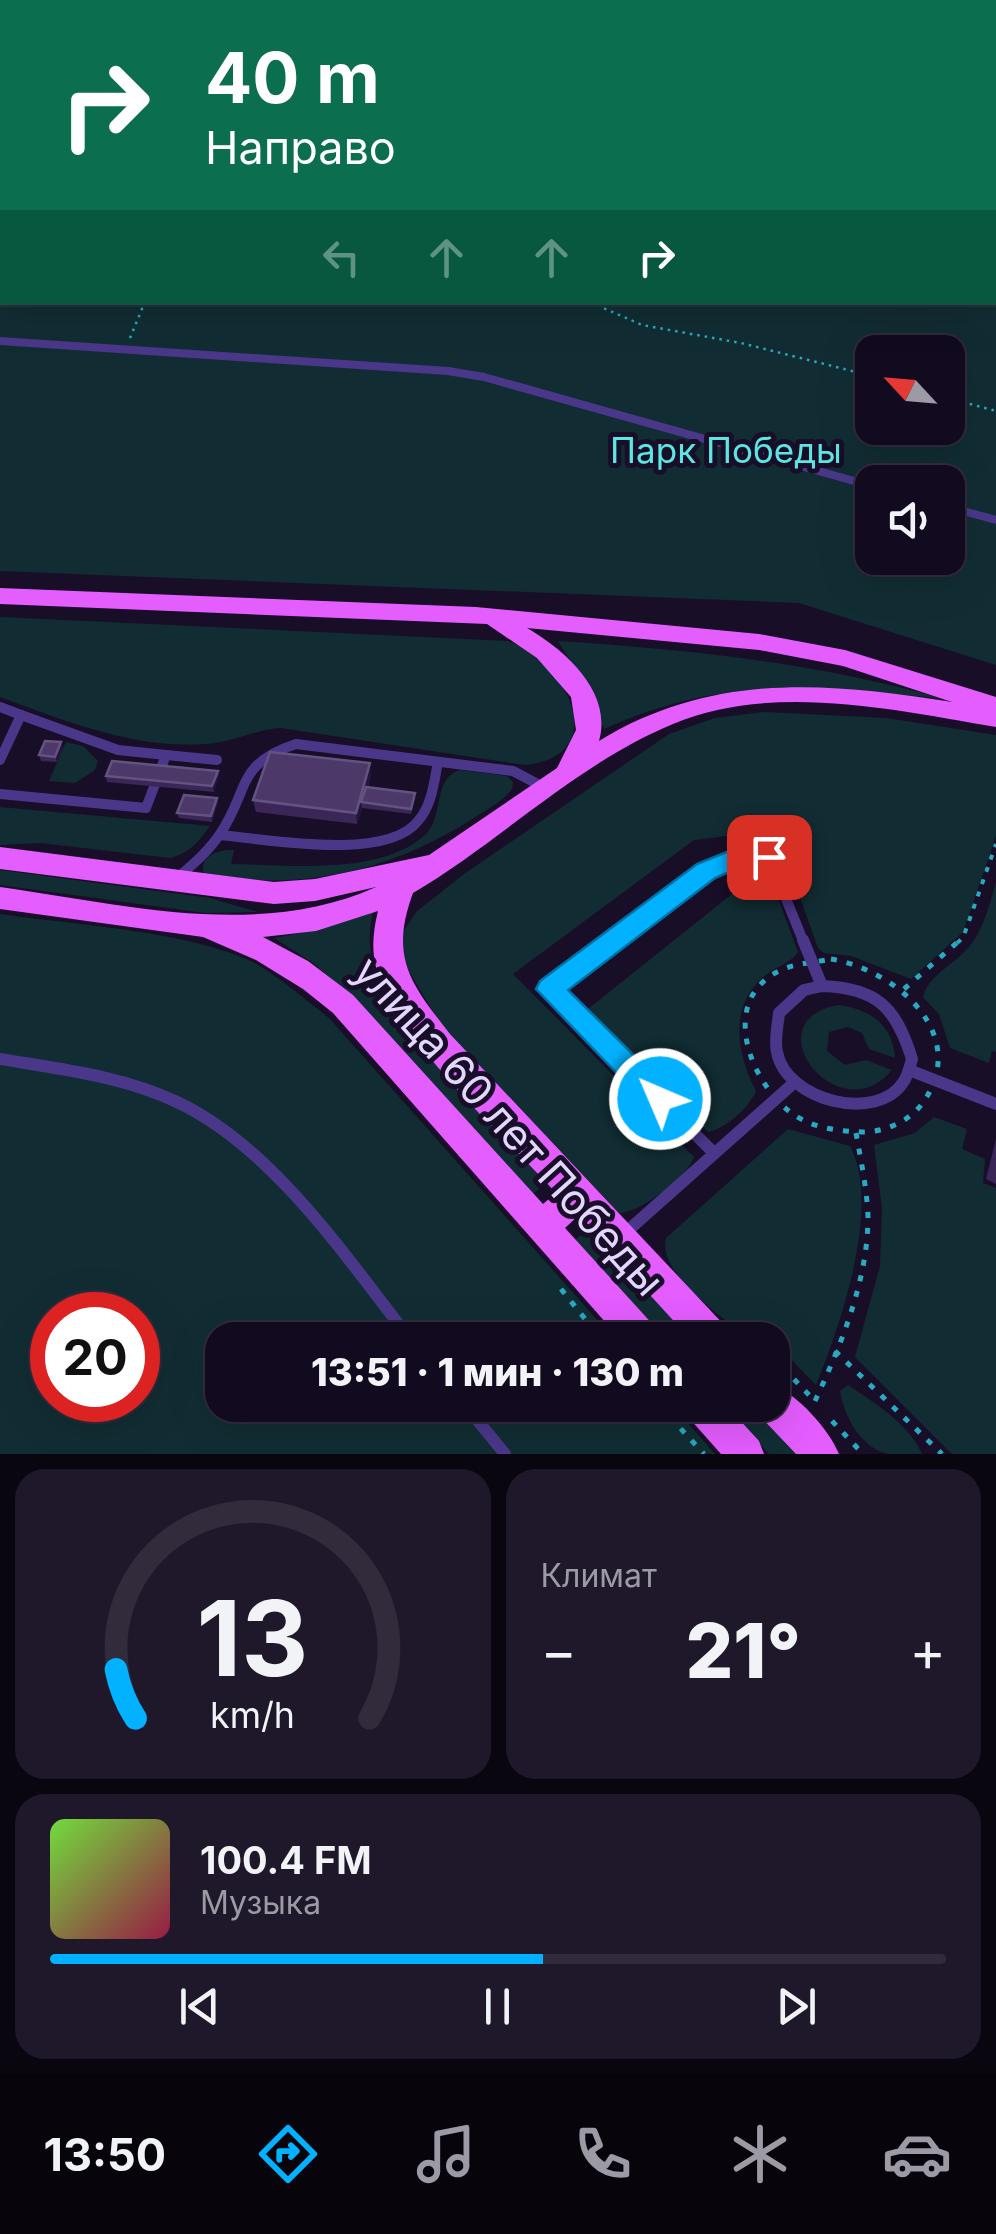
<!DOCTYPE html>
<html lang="ru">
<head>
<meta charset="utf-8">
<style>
	:root { --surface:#120a1e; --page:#1f182b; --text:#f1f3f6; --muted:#9c9aa4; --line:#312b3c; --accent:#02b1ff }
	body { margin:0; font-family:Inter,sans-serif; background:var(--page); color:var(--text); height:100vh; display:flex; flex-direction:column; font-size:38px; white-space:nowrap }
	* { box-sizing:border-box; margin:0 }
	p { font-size:32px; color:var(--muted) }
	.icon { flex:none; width:55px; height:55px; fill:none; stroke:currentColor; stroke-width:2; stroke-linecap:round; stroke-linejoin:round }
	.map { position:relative; height:1454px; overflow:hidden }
	.drawer { display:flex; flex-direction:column; gap:15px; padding:15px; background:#0a0610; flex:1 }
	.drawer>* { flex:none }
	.banner { position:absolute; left:0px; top:0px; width:998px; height:305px; box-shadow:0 10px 40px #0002,0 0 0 2px var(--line); background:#0b6e4f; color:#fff; overflow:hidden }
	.needle { width:65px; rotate:296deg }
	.tools { position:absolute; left:855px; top:335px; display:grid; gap:20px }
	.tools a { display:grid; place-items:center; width:110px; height:110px; border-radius:20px; background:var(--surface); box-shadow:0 10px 40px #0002,0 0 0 2px var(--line); font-size:50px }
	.speed { position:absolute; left:30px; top:1292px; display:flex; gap:20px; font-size:50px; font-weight:700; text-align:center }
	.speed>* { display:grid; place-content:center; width:130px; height:130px; border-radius:50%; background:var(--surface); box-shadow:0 10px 40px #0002,0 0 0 2px var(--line); line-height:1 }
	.speed .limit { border:15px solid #d22; background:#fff; color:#111 }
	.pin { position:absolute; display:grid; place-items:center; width:85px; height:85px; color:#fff; margin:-42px; border-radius:20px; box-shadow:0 5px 15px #0006 }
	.me { position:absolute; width:110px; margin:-55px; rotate:315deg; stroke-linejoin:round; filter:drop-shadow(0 0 8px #0008) }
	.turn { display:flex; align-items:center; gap:35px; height:210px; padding:0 40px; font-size:45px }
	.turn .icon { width:130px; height:130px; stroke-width:2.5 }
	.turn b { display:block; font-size:70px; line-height:85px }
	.lanes { display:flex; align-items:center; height:95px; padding:0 40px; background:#0003; justify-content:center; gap:50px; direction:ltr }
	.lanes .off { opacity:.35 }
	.big { font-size:75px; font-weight:800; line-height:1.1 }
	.drawer .widget { flex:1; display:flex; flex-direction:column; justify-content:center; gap:15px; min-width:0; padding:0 35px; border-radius:30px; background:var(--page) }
	.drawer .dial { align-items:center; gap:0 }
	.dial svg { height:260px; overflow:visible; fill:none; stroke:var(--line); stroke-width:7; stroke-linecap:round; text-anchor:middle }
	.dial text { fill:var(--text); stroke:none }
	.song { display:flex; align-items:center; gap:30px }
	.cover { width:120px; height:120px; border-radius:15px; background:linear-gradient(135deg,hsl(100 70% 55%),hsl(340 70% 35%)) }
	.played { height:10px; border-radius:5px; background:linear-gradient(90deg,var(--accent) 55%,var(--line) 55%) }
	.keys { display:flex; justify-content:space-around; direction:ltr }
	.heat { display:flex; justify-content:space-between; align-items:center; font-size:55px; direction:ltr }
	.drawer .tiles { flex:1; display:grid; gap:15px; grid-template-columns:1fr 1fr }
	.widget:last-child { grid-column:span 2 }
	.trip { position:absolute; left:205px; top:1322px; width:585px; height:100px; border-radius:30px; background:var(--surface); box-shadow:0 10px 40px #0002,0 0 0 2px var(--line); font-weight:800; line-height:100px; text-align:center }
	.dock { display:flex; height:160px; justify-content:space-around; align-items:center; background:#07040c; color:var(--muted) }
	.dock .icon { width:70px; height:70px }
	.dock .active { color:var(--accent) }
	.dock b { font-size:45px; color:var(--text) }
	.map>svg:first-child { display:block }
</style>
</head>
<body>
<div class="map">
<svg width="996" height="1454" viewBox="0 0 996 1454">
	<rect width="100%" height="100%" fill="#180e28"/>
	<g fill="#112d33" fill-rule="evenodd">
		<path d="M 0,0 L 996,0 L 996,665 L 799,603 L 0,571 ZM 2,2 L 995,2 L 995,302 L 2,302 ZM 872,352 L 948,352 L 948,428 L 872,428 ZM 872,482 L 948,482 L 948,558 L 872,558 Z"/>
		<path d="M 0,617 L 508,641 C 565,660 615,755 525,765 L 281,728 C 259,729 242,738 221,742 C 146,754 68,722 0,697 Z"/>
		<path d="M 558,641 C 694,650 812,662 944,699 C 817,686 724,675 604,729 L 593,696 Z"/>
		<path d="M 764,712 L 886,718 L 996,735 L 996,836 L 963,932 L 911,979 L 851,956 L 824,953 L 818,948 L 776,830 L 694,840 L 513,974 L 694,1157 C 689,1175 639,1214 619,1213 L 440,1024 L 405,964 L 401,935 L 416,912 L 464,874 L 669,734 L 715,718 Z"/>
		<polygon points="66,742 83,746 98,761 95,770 75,783 49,781"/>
		<path d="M 460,770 L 507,776 L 513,782 L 512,789 C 502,803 484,811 469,821 C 388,872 299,891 204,875 C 198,856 219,849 234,850 L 231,864 C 287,865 382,876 426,834 C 444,816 433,777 460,770 Z"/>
		<path d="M 0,807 L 210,826 C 198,842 190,853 170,858 L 40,843 L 0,845 Z"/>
		<polygon points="0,870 210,898 258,912 205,913 0,885"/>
		<path d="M 996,883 L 996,1052 L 992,1051 L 989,1063 L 950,1048 L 939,1014 L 923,997 C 930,974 951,967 966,950 C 983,933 989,905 996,883 Z"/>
		<path d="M 766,890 L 778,898 L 798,952 C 793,962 777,966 767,974 C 728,1003 736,1054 756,1091 C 749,1108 725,1129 708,1132 L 590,1016 L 588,1009 L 732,894 Z"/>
		<path d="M 374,909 C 361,954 380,989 404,1027 L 547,1182 L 532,1195 L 361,1008 L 315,964 L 274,938 L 316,930 Z"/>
		<path d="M 0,914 C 74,925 178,930 246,959 C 269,968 307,1001 329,1018 L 615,1340 L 222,1340 L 222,1405 L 672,1405 L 715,1454 L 0,1454 ZM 52,1315 L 138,1315 L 138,1400 L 52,1400 Z"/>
		<path d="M 838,1005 C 870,1009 893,1025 895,1058 L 869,1049 L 862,1033 L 848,1027 L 829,1032 L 827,1051 L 845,1065 L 866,1060 L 892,1070 C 840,1134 750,1022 838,1005 Z"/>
		<polygon points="934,1117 967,1129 962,1149 985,1159 983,1183 996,1188 996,1454 952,1454 855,1357 880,1266 882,1208 874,1145 915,1133"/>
		<path d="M 788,1129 L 850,1146 C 882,1206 840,1326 816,1385 L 762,1330 L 751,1340 C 726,1320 656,1273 666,1238 Z"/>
		<polygon points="589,1227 693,1340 664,1340 574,1241"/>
		<path d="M 848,1385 C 875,1403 909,1424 922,1454 C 912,1454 898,1454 888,1454 C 861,1448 844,1416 840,1391 Z"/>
		<polygon points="724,1405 754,1405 799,1454 769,1454"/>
	</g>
	<polygon fill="#071148" points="18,0 398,0 399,2 19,2"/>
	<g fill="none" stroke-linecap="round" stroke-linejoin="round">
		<g stroke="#28aac0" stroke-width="2.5" stroke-dasharray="2.5 5" stroke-linecap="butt">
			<polyline points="599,0 639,2"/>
			<polyline points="847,0 851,2"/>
			<polyline points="947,0 957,2"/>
			<polyline points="601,302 603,308 642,325 741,343 872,376"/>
			<polyline points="130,338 142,309 135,302"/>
			<polyline points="948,398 996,411"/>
		</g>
		<polyline stroke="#28aac0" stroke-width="4" stroke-dasharray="5 8" stroke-linecap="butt" points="957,943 963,938 996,844"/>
		<g stroke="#28aac0" stroke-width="5" stroke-dasharray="6 10" stroke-linecap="butt">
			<path d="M 831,959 C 896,970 972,1035 922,1104 C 908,1122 885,1132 862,1132 C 837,1131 811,1128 790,1112 C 746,1077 718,994 786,968 C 800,963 817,962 831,959 Z"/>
			<polyline points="904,989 960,940"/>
			<polyline points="561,1289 602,1340"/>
			<polyline points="835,1351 942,1454"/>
			<polyline points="772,1356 809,1395"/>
			<path d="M 815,1401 C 841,1345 868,1280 868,1217 C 867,1189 861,1161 856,1133"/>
			<polyline points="659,1405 704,1454"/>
			<polyline points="832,1421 863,1454"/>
		</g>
		<g stroke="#4b378a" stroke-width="8">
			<polyline points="0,341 448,371 484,377 872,486"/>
			<polyline points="948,507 996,520"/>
		</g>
		<g stroke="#4b378a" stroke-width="10">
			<polyline points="0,707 21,715 0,760"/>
			<polyline points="166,755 217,760"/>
			<polyline points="0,794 146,808 166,755 118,750 21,715"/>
			<path d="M 220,835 C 266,839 386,862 418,821 C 432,805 434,782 438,762"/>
			<path d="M 176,879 C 192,865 208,852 220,834 C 250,790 235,764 296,744 L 513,771 L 547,789"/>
			<polyline points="610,943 706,871 734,859 769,857 804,943"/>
		</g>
		<g stroke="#4b378a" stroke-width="12">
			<polyline points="614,940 549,989 714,1153"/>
			<polyline points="803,940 822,986"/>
			<path d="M 822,986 C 878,988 896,1008 912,1059 C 910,1066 908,1075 904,1081 C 878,1124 786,1101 777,1052 C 774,1041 778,1025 779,1013 L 804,990 Z"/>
			<path d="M 0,1059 C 59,1069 123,1076 177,1102 C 273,1147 347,1259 411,1340"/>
			<polyline points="909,1070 996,1104"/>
			<polyline points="624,1234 795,1082"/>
			<polyline points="465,1405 505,1454"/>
		</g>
		<rect fill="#4b378a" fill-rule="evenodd" x="995" y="200" width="1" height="8"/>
		<g fill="#e45dff" fill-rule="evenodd">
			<path d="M 0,588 L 476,607 L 759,634 L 845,650 L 996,697 L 996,727 C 895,710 772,682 673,724 C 578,763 501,841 413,893 C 389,958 411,984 450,1034 L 727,1328 L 732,1340 L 691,1340 L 578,1216 L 565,1228 L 656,1328 L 661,1340 L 621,1340 L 333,1013 L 303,989 L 256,960 L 203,937 L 0,909 L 0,887 C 122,904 258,940 376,887 L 315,901 L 274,904 L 0,869 L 0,847 L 274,882 L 315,879 L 429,855 L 557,768 L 576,730 L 571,697 L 537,658 L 487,624 L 0,604 ZM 527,628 L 759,650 L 843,666 L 952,702 C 826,682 712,672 599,741 C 613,692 565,650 527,628 ZM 378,911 C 373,931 371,951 377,971 C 403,1046 502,1134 556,1193 L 543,1204 L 353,995 L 308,961 L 263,937 L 316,931 Z"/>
			<path d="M 772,1384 C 797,1394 829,1429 839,1454 L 796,1454 L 759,1415 L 755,1405 L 772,1405 Z"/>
			<polygon points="684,1405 726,1405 759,1441 764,1454 721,1454 689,1418"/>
		</g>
	</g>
	<g fill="#3a2657">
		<polygon points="63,748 57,762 41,761 39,755"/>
		<polygon points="218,771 219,776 214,792 107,782 106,776"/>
		<polygon points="371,775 368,787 415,798 411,814 362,808 357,824 256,812 253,800"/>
		<polygon points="218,803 212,822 179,818 177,813"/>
		<polygon points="996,1139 996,1184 986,1179"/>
	</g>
	<g fill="#25153c">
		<polygon points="61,742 63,748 57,762 55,757"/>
		<polygon points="370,763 371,775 363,803 361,802 362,808 357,824 356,813"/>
		<polygon points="218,771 219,776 214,792 212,786"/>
		<polygon points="217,798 218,803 212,822 211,816"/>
	</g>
	<g fill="#4c3969" stroke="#645280" stroke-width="2.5">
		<polygon points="45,741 61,742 55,757 39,755"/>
		<polygon points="270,752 370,763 356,813 253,800"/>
		<polygon points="112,761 218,771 212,786 106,776"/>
		<polygon points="366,787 415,793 411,809 361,802"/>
		<polygon points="184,795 217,798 211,816 177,813"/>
	</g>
	<polygon fill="#02b1ff" stroke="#0173a6" stroke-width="2.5" points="769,847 778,850 781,857 778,864 736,869 715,878 568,990 669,1090 674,1099 669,1108 660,1112 650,1108 536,989 540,981 697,864 734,849"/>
	<g text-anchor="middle" stroke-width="10" stroke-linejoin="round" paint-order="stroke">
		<g font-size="35" fill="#5ae7e1" stroke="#180e28">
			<text x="726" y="463">Парк Победы</text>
		</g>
		<g font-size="42" fill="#e3d6ff" stroke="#180e28">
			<text transform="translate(509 1126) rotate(48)" y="15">улица 60 лет Победы</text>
		</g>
	</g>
</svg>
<div class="tools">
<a><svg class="needle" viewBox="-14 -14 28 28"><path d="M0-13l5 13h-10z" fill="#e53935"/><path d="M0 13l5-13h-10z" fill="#9c9aa4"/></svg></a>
<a><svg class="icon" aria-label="sound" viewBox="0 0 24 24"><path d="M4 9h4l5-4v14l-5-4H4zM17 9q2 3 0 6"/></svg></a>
</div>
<div class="speed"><div class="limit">20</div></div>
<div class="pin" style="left:769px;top:857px;background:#d93025"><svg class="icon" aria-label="arrive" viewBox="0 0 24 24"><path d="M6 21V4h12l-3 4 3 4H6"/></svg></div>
<svg class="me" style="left:660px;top:1099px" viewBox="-20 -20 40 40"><circle r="17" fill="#02b1ff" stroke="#fff" stroke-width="3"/><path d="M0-11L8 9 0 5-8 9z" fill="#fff"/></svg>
<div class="trip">13:51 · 1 мин · 130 m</div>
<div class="banner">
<div class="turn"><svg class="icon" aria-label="right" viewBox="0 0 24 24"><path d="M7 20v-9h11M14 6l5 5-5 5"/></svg><div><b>40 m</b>Направо</div></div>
<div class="lanes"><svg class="icon off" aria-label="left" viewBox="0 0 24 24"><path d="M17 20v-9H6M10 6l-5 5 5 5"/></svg><svg class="icon off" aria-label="ahead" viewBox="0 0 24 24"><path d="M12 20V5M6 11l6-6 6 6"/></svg><svg class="icon off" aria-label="ahead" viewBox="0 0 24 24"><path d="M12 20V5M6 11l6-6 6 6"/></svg><svg class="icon" aria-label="right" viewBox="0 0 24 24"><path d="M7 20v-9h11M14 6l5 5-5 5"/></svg></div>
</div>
</div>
<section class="drawer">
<div class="tiles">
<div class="widget dial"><svg viewBox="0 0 100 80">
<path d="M14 69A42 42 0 1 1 86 69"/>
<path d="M14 69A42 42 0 0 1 8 54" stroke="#02b1ff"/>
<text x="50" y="56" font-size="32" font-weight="700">13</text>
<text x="50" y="72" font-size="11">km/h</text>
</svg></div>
<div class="widget"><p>Климат</p>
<div class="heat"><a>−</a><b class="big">21°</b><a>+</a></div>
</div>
<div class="widget">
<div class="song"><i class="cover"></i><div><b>100.4 FM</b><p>Музыка</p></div></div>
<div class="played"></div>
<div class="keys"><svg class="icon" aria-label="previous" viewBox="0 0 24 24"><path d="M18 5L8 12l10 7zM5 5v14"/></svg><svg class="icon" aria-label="pause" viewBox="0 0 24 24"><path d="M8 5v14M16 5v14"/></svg><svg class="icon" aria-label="next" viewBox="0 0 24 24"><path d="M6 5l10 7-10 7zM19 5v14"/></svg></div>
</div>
</div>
</section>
<nav class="dock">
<b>13:50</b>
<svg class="icon active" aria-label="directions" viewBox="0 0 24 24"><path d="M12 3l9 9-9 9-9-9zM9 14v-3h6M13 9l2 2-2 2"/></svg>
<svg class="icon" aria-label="music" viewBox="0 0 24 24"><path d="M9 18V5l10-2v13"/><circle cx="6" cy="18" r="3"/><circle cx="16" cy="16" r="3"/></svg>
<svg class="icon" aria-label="phone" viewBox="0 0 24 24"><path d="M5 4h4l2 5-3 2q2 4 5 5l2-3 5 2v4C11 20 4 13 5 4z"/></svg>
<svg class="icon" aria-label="climate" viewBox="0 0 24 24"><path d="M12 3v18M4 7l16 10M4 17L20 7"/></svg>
<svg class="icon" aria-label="car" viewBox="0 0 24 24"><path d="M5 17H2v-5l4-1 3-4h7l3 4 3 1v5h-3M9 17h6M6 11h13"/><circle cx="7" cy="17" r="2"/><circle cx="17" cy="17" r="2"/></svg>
</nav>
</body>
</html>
